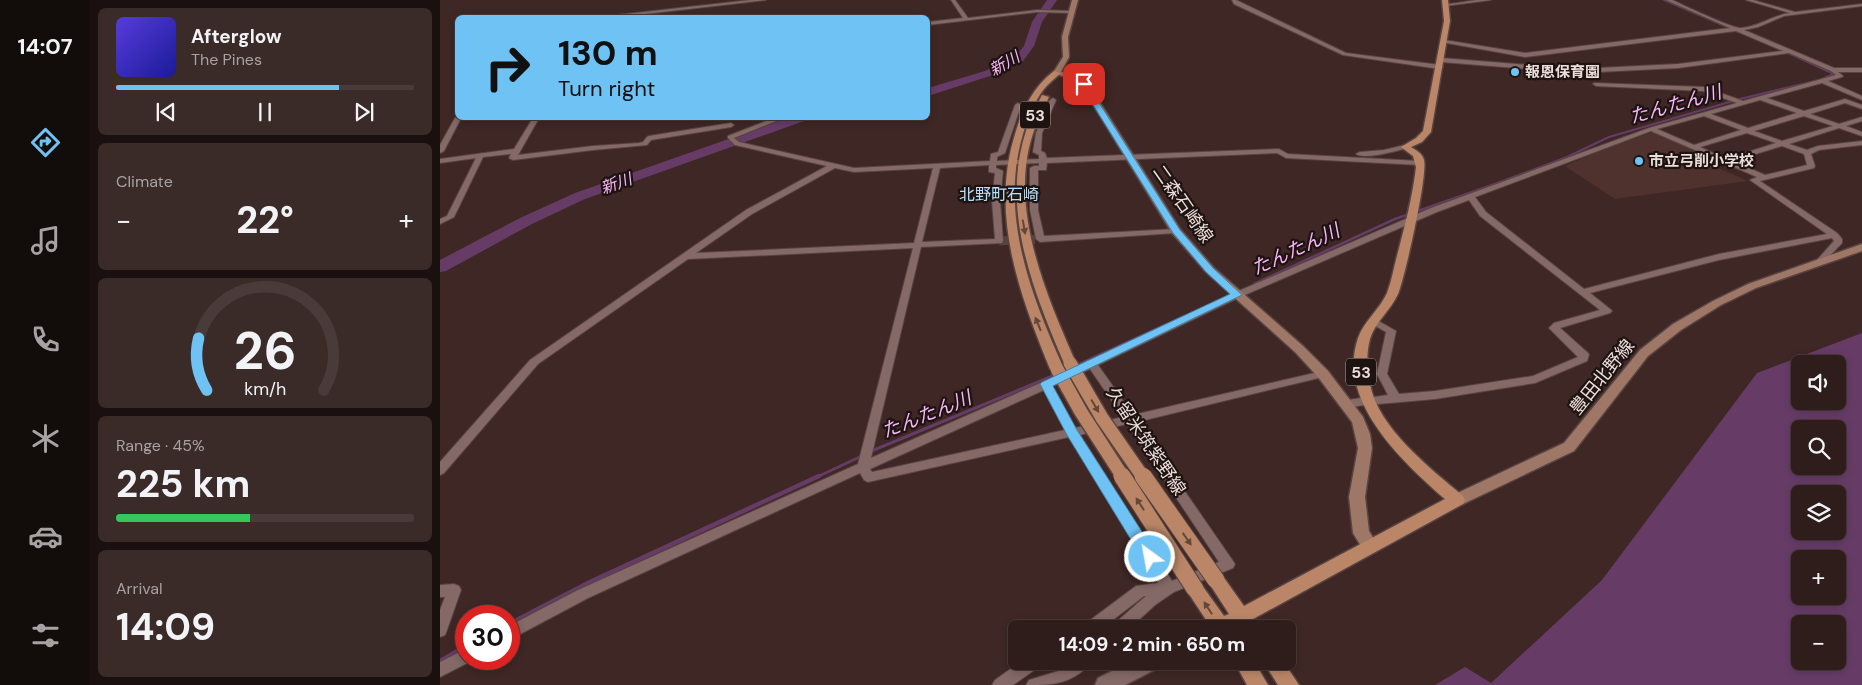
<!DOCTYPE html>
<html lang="en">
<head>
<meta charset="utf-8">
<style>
	:root { --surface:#2e1d1b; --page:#3a2a28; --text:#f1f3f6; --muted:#a7a2a3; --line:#493b3a; --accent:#6fc2f4 }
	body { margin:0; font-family:"DM Sans","Noto Sans JP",sans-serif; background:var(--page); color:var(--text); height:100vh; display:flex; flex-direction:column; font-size:19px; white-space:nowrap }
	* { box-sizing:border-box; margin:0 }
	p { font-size:16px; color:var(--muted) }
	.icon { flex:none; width:28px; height:28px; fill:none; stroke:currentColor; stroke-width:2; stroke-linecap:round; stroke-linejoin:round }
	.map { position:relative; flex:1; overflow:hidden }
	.panel { display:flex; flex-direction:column; gap:8px; padding:8px; background:#19100f; width:350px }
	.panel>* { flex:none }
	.hud { position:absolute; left:15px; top:15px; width:475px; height:105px; border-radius:8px; box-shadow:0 2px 8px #0003,0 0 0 1px var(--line); background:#6fc2f4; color:#111; overflow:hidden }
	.fabs { position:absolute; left:1351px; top:355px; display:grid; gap:10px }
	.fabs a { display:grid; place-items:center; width:55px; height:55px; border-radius:8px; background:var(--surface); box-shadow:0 2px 8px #0003,0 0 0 1px var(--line); font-size:25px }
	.speed { position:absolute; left:15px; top:605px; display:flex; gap:10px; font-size:25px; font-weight:700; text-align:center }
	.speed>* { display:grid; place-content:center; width:65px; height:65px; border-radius:50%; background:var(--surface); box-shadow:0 2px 8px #0003,0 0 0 1px var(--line); line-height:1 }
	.speed .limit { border:8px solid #d22; background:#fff; color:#111 }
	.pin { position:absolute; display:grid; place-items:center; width:42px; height:42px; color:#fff; margin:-21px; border-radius:10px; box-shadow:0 2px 8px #0006 }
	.me { position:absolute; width:55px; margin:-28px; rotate:328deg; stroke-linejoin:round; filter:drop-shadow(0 0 4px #0008) }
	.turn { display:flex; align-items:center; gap:18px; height:105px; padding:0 20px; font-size:22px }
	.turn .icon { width:65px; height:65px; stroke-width:2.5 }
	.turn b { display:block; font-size:35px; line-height:42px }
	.big { font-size:38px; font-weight:700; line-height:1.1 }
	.panel .card { flex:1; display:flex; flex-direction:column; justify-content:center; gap:8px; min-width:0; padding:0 18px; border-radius:8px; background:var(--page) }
	.panel .dial { align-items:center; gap:0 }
	.dial svg { height:130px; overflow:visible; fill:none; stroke:var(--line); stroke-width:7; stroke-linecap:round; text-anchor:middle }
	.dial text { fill:var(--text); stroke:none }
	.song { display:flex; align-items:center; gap:15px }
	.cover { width:60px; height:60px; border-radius:8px; background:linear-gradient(135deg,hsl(250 70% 55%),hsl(240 70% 35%)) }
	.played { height:5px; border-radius:2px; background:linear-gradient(90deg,var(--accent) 75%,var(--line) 75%) }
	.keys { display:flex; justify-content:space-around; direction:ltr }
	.heat { display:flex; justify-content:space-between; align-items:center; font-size:28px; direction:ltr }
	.charge { height:8px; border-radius:4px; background:linear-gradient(90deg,#34c759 45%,var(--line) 0) }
	.trip { position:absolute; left:568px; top:620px; width:288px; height:50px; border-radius:8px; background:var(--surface); box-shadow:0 2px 8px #0003,0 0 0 1px var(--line); font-weight:700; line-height:50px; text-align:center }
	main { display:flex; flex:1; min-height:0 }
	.tab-bar { display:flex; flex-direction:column; width:90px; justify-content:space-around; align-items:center; background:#120c0b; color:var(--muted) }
	.tab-bar .icon { width:35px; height:35px }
	.tab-bar .selected { color:var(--accent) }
	.tab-bar b { font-size:22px; color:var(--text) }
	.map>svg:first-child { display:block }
</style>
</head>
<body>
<main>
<nav class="tab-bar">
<b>14:07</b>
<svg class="icon selected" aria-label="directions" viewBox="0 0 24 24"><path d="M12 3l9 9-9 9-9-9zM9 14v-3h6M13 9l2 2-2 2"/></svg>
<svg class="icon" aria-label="music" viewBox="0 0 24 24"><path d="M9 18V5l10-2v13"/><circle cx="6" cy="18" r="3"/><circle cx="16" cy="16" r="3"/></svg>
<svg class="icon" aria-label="phone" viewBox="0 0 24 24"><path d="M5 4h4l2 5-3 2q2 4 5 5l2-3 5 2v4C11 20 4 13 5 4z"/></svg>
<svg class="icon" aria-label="climate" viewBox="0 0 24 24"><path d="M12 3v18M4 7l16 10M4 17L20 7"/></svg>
<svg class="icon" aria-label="car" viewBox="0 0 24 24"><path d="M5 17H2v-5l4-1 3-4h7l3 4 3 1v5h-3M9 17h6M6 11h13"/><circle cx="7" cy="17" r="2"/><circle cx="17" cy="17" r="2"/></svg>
<svg class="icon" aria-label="filters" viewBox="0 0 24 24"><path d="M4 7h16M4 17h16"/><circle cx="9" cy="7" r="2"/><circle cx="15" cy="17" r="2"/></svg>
</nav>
<section class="panel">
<div class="card">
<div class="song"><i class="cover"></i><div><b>Afterglow</b><p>The Pines</p></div></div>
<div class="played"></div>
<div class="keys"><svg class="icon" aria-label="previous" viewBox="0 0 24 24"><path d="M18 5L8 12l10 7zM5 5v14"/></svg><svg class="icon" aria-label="pause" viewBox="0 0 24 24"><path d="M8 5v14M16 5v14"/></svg><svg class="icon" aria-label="next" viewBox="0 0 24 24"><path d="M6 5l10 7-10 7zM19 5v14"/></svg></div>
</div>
<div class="card"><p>Climate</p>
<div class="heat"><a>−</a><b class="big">22°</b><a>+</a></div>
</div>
<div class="card dial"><svg viewBox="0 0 100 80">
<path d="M14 69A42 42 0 1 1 86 69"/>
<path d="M14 69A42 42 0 0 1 9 37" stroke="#6fc2f4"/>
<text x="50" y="56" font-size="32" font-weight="700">26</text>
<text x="50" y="72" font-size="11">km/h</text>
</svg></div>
<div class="card"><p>Range · 45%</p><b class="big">225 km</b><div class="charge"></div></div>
<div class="card"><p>Arrival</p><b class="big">14:09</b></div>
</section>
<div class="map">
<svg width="1422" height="685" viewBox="0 0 1422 685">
	<rect width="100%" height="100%" fill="#3e2724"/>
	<polygon fill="#4f312e" points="1214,132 1264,153 1253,157 1308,181 1175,199 1125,166 1168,147"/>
	<path fill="#663c67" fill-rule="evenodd" d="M 1422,333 L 1422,685 L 995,685 L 1025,667 L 1051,683 L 1162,580 L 1317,373 ZM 1360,364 L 1398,364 L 1398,401 L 1360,401 ZM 1360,429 L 1398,429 L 1398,466 L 1360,466 ZM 1360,494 L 1398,494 L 1398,531 L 1360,531 ZM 1360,559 L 1398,559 L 1398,596 L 1360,596 ZM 1360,624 L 1398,624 L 1398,661 L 1360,661 Z"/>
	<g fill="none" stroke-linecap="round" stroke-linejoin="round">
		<g stroke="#663c67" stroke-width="2">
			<polyline points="1224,0 1292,29"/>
			<polyline points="1057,183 1127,157 1169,137 1300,99 1379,80 1394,74 1337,48"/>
		</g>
		<polyline stroke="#663c67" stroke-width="2.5" points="814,284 955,219 1061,182"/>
		<g stroke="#663c67" stroke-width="3">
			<polyline points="635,366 745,316"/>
			<polyline points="429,452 615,375"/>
			<polyline points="377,477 424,455"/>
		</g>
		<g stroke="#663c67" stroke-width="4.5">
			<polyline points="69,624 150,582 379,476"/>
			<polyline points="0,661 26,646"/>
		</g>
		<g fill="#663c67" fill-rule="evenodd">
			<polygon points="607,0 617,0 602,22 594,46 583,61 553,75 488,96 488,88 545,71 575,57 584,46 592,22"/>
			<polygon points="348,118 365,118 364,121 145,199 92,224 6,271 0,272 0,260 80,218 135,193"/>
		</g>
		<polyline stroke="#58423f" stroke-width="9" stroke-dasharray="9 4.5" stroke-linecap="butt" points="559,241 600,239"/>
		<g stroke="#584442" stroke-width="2">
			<g id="minor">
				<polygon points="311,0 326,0 171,18 150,18"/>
				<polygon points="511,0 515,0 528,18 597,10 632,11 634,12 632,13 597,12 488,25 488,22 523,18"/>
				<polygon points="792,0 796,0 906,53 1000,65 1003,67 1000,69 903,55 794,4"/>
				<polygon points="1037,0 1051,0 1005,6 1003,5"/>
				<path d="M 1226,0 L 1232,0 C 1243,5 1293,29 1301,28 C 1318,27 1333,15 1350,13 L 1306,0 L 1313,0 L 1355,12 L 1422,4 L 1422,6 L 1344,16 L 1318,27 L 1304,30 L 1394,68 L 1422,68 L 1422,72 L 1398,72 L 1403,76 L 1402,77 L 1388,81 L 1422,96 L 1422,100 L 1382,83 L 1327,98 L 1364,111 L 1405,99 L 1422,105 L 1422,109 L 1405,103 L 1370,114 L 1399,124 L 1422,117 L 1422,121 L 1406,126 L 1422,132 L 1422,136 L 1399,128 L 1349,144 L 1367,150 L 1378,146 L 1422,141 L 1422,145 L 1379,150 L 1371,154 L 1375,166 L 1374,168 L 1320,181 L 1397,233 L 1402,239 L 1402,243 L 1383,263 L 1380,264 L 1376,261 L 1394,241 L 1392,238 L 1279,260 L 1150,293 L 1170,309 L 1172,311 L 1170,313 L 1120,328 L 1148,353 L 1149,355 L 1147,361 L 1095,383 L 995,399 L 938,404 L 934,403 L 933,400 L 934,397 L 948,395 L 937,374 L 946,332 L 932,324 L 930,322 L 932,320 L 935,319 L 956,331 L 947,374 L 959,394 L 995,391 L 1093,376 L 1138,357 L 1109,328 L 1114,323 L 1160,310 L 1040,216 L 1029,200 L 997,212 L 800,297 L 658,365 L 693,415 L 883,371 L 888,374 L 883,377 L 697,422 L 795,564 L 793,568 L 734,592 L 715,605 L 689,629 L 672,629 L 674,624 L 706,596 L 704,596 L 661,629 L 643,629 L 645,624 L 696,586 L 718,583 L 629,437 L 428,482 L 424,480 L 420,473 L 148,598 L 69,640 L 69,626 L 138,590 L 418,464 L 473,248 L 248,259 L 98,364 L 4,473 L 0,475 L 0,462 L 90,360 L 306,210 L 387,166 L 295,145 L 288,138 L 288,136 L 334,118 L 342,118 L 341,119 L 294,138 L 299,142 L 414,168 L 550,161 L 551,154 L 558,152 L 575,105 L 578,103 L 581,105 L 565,153 L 557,157 L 557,161 L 599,159 L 599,155 L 593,152 L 596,133 L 610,100 L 613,98 L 616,100 L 602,133 L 601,151 L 605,153 L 607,158 L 839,149 L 848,154 L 980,161 L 984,163 L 980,165 L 846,158 L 837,153 L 607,163 L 606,170 L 598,170 L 598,210 L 604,236 L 736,229 L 740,231 L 736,233 L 600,242 L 596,239 L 590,210 L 590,168 L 594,166 L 599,166 L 599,163 L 556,165 L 556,168 L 563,171 L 560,201 L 563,241 L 562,243 L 481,247 L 431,458 L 648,362 L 794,293 L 991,208 L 1209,128 L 1297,103 L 1263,91 L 1156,86 L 1153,84 L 1154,83 L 1264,87 L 1303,101 L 1396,75 L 1391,71 L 1349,53 L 1238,68 L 1138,73 L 1001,62 L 998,60 L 1001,58 L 1138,69 L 1238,64 L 1343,51 L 1296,31 L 1085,57 L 1001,42 L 1004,40 L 1085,53 L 1290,28 ZM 1320,100 L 1357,113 L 1308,128 L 1271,114 ZM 1264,116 L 1301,130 L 1254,145 L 1217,129 ZM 1364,116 L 1393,126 L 1342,141 L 1314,131 ZM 1211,131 L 1317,177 L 1310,180 L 1387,234 L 1279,254 L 1144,289 L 1046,212 L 1035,197 ZM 1307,133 L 1336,143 L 1286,159 L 1260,147 ZM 1342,146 L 1364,154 L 1367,165 L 1325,175 L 1293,161 ZM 549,165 L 549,172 L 555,173 L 552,201 L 555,239 L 482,242 L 500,168 ZM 395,168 L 414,172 L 493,168 L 474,243 L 256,253 L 312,214 ZM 650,369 L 683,417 L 635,428 L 612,386 ZM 604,390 L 625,430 L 432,472 L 430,469 ZM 687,424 L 779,562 L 732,581 L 640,435 Z"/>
				<polygon points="18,116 21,118 4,151 0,153 0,145 15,118"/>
				<polygon points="93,118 99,118 78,155 153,146 199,143 203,142 207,137 209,136 291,123 294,125 291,127 211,140 207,145 153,150 73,160 69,158 71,154 43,157 14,217 0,224 0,219 7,216 36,158 0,163 0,159 74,149"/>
				<path d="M 965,145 L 968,147 L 967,148 C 956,151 926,160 916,154 L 920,152 L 944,150 Z"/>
				<polygon points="921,398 925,399 926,402 925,405 906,408 902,407 901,404 902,401"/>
				<polygon points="14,584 19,586 21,590 7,630 5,635 0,637 0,610 5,597 0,597 0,585"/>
				<polygon points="26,649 26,659 32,659 31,661 0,677 0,662"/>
				<polygon points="582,661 602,661 600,666 573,685 552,685 555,680"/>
				<path d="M 632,661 L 650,661 C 648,667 644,670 640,673 C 623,685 608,685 586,685 L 589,680 L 622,670 Z"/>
			</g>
		</g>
		<g stroke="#584442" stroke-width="3">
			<polygon id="tertiary" points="693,661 722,661 720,667 685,685 655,685 658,678"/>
		</g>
		<g stroke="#584442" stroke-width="3">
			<g id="secondary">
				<polygon points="632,0 638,0 628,37 629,57 621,72 637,75 647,82 740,229 774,268 863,346 888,371 923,417 930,434 932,448 925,497 929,531 938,546 936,551 930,553 924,551 913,533 909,497 918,448 912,422 878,377 855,352 766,272 732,233 641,85 631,79 613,73 623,57 622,37"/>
				<polygon points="1422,244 1422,251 1316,288 1281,305 1241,330 1208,356 1134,451 1023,504 1017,506 1011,504 1009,500 1011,496 1124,443 1200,350 1233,324 1273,301 1308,284"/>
			</g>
		</g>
		<g stroke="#584442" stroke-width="3">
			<g id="primary">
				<path d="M 1002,0 L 1008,0 L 1010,21 L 991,132 L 982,142 L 971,147 C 977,151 982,153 984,160 C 988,175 965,277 958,294 C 951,310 935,322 930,339 C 926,354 927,369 930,384 C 938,428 990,468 1023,496 L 1025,500 L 1023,504 L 813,619 L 819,629 L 799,629 L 798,627 L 795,629 L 772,629 L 749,594 L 746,589 L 749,584 L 755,581 L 761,584 L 784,616 L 789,614 L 767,580 L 770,575 L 776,573 L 782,575 L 804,606 L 1005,499 C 963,462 896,401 918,338 C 924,321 940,309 947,293 C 952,280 954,266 958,252 C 965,225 973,195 976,167 L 973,156 L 961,147 L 976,138 L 983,131 L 1004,21 Z"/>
				<path d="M 614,71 L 621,73 C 615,78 609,83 604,89 C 594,102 588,118 583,134 C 559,215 591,295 624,369 L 617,373 L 610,369 C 579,293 549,213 576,131 C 583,108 594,86 614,71 Z"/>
				<path d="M 602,95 L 609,97 C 604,107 599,118 595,128 C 566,204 606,294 636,363 L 630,367 L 624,363 C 587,277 551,184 602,95 Z"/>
				<polygon points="794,661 814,661 828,685 807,685"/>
				<polygon points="823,661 843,661 859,685 838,685"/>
			</g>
		</g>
		<use href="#minor" fill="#846966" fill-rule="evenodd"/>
		<use href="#tertiary" fill="#846966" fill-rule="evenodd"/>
		<use href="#secondary" fill="#9f7766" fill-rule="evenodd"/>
		<use href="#primary" fill="#ba8667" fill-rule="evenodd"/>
		<g stroke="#584442" stroke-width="16" stroke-linecap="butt">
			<g id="primary-bridge-far1">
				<polyline points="630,363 662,418 703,477"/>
				<polyline points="617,369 641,412 683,477"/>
			</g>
		</g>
		<g stroke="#584442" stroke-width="19" stroke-linecap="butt">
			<g id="primary-bridge">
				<polyline points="682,476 755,589"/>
				<polyline points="703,476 776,580"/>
			</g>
		</g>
		<use href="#primary-bridge-far1" stroke="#ba8667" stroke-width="13"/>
		<use href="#primary-bridge" stroke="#ba8667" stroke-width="17"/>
	</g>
	<defs><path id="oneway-solid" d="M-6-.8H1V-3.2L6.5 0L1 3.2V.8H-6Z" transform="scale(1.25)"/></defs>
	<g fill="#644738">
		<use href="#oneway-solid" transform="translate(584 227) rotate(80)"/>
		<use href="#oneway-solid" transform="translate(598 324) rotate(-112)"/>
		<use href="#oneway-solid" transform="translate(655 406) rotate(60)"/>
		<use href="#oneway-solid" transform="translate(700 504) rotate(-123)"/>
		<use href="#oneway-solid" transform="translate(747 539) rotate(55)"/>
		<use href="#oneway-solid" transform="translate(768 608) rotate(-123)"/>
	</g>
	<polygon fill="#6fc2f4" stroke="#487e9f" points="644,82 647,84 740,230 773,268 802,295 613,386 637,430 715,552 717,557 715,561 710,563 704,561 627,435 600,384 602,382 790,294 766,272 733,233 640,84"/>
	<g fill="#6fc2f4" stroke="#1d1311" stroke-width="2">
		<circle cx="1075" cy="72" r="5"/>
		<circle cx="1199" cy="161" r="5"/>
	</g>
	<g text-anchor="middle" stroke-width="4.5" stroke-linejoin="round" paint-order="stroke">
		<g font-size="15" font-weight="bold" fill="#ecdcda" stroke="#1d1311" text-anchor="start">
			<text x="1085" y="77">報恩保育園</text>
			<text x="1209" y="166">市立弓削小学校</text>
		</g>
		<g font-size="16" font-style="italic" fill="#fab6f9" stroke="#1d1311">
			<text transform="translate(564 63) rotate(-30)" y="6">新川</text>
			<text transform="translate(176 183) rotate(-20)" y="6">新川</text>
		</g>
		<g fill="#1d1311" stroke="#aea09e" stroke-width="1">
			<rect x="580" y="101.5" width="30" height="27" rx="4"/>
			<rect x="906" y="358.5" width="30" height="27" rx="4"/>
		</g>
		<g font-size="16" font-weight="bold" fill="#ecdcda">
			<text x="595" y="121">53</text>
			<text x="921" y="378">53</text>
		</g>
		<g font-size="16" fill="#b5e1fd" stroke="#1d1311">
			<text x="559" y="200">北野町石崎</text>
		</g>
		<g font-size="18" fill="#ecdcda" stroke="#1d1311">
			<text transform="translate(743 204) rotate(55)" y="6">二森石崎線</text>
			<text transform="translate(1162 377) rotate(-51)" y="6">豊田北野線</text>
			<text transform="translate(706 441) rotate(56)" y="6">久留米筑紫野線</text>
		</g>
		<g font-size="19" font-style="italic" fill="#fab6f9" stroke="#1d1311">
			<text transform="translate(1235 104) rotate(-16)" y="7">たんたん川</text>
			<text transform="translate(855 249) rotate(-25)" y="7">たんたん川</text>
			<text transform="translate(486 414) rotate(-22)" y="7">たんたん川</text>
		</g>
	</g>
</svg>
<div class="fabs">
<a><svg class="icon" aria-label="sound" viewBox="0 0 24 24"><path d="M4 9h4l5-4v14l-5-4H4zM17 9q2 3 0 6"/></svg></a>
<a><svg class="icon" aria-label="search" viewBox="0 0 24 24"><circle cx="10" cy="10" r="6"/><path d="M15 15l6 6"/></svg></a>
<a><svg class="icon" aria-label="layers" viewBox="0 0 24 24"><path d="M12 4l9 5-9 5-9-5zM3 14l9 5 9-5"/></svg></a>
<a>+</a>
<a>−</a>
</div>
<div class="speed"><div class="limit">30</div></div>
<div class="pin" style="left:644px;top:84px;background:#d93025"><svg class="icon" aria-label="arrive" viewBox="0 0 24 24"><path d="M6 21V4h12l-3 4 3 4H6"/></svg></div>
<svg class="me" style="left:710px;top:557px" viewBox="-20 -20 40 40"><circle r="17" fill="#6fc2f4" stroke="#fff" stroke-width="3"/><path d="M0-11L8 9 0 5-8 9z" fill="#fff"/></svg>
<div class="trip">14:09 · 2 min · 650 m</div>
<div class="hud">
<div class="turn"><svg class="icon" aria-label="right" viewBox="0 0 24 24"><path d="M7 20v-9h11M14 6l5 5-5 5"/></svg><div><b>130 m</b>Turn right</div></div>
</div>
</div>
</main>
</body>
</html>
